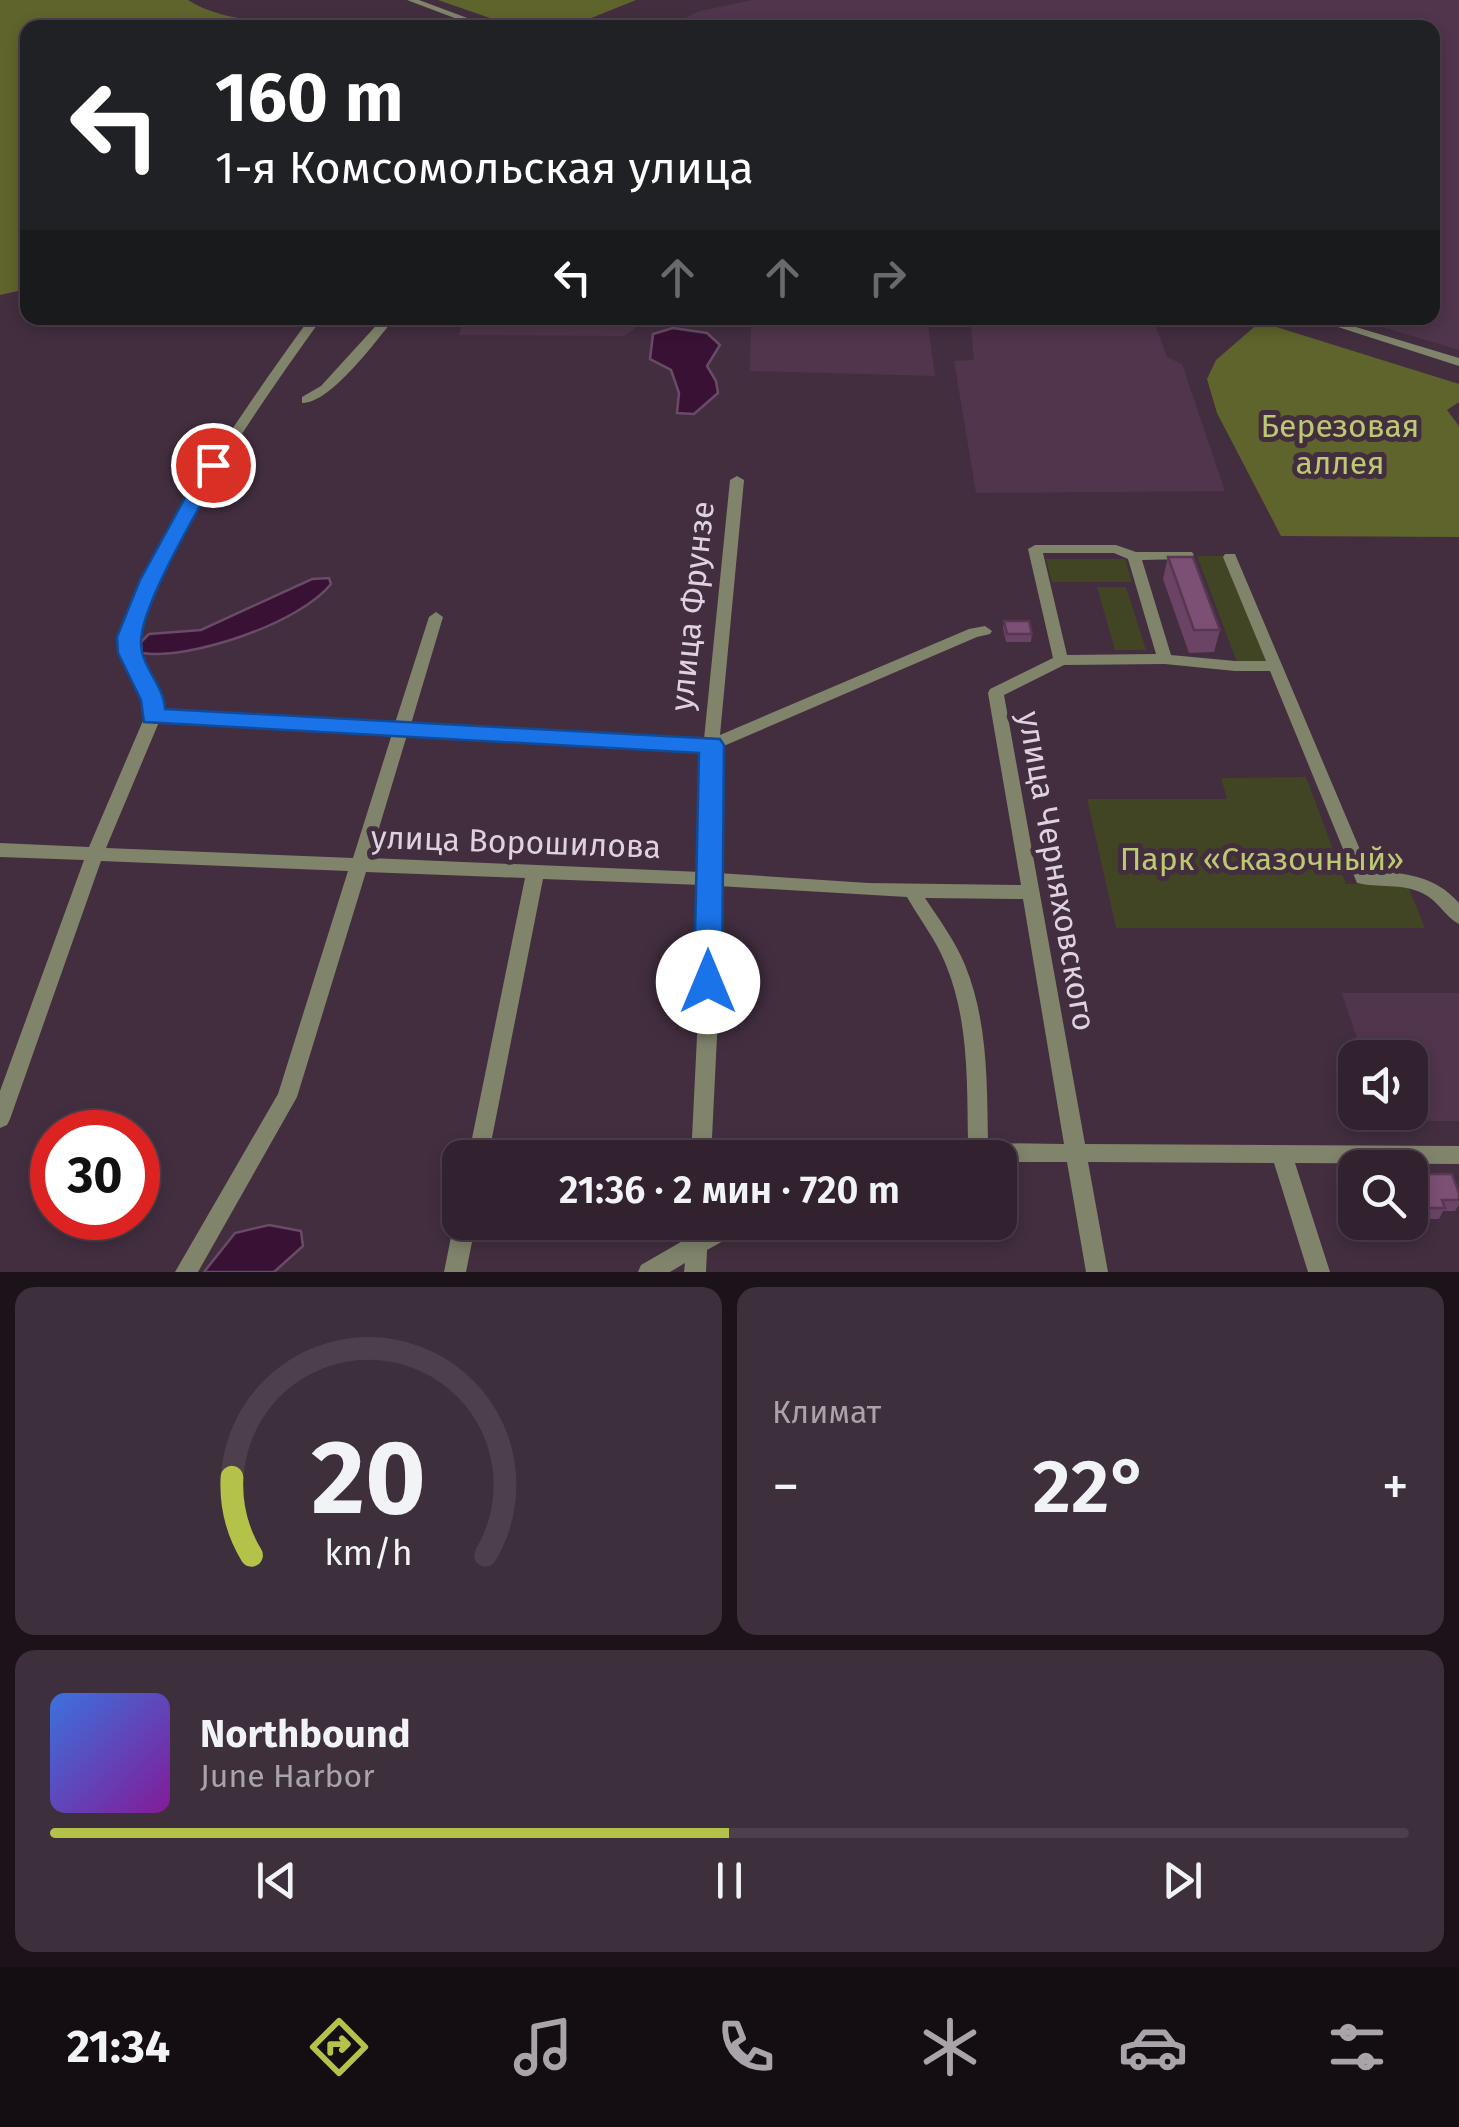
<!DOCTYPE html>
<html lang="ru">
<head>
<meta charset="utf-8">
<style>
	:root { --surface:#32222f; --page:#3d2f3b; --text:#f1f3f6; --muted:#a8a4aa; --line:#4d3f4b; --accent:#b5c249 }
	body { margin:0; font-family:"Fira Sans",sans-serif; background:var(--page); color:var(--text); height:100vh; display:flex; flex-direction:column; font-size:38px; white-space:nowrap }
	* { box-sizing:border-box; margin:0 }
	p { font-size:32px; color:var(--muted) }
	.icon { flex:none; width:55px; height:55px; fill:none; stroke:currentColor; stroke-width:2; stroke-linecap:round; stroke-linejoin:round }
	.map { position:relative; height:1272px; overflow:hidden }
	.sheet { display:flex; flex-direction:column; gap:15px; padding:15px; background:#1c131a; flex:1 }
	.sheet>* { flex:none }
	.guide { position:absolute; left:20px; top:20px; width:1420px; height:305px; border-radius:20px; box-shadow:0 5px 15px #0003,0 0 0 2px var(--line); background:#202124; color:#fff; overflow:hidden }
	.fabs { position:absolute; left:1338px; top:1040px; display:grid; gap:20px }
	.fabs a { display:grid; place-items:center; width:90px; height:90px; border-radius:20px; background:var(--surface); box-shadow:0 5px 15px #0003,0 0 0 2px var(--line); font-size:50px }
	.speed { position:absolute; left:30px; top:1110px; display:flex; gap:20px; font-size:50px; font-weight:700; text-align:center }
	.speed>* { display:grid; place-content:center; width:130px; height:130px; border-radius:50%; background:var(--surface); box-shadow:0 5px 15px #0003,0 0 0 2px var(--line); line-height:1 }
	.speed .limit { border:15px solid #d22; background:#fff; color:#111 }
	.pin { position:absolute; display:grid; place-items:center; width:85px; height:85px; color:#fff; margin:-42px; border:5px solid #fff; border-radius:50%; box-shadow:0 2px 10px #0007 }
	.me { position:absolute; width:110px; margin:-55px; rotate:0deg; stroke-linejoin:round; filter:drop-shadow(0 0 8px #0008) }
	.turn { display:flex; align-items:center; gap:35px; height:210px; padding:0 30px; font-size:45px }
	.turn .icon { width:130px; height:130px; stroke-width:2.5 }
	.turn b { display:block; font-size:70px; line-height:85px }
	.lanes { display:flex; align-items:center; height:95px; padding:0 30px; background:#0003; justify-content:center; gap:50px; direction:ltr }
	.lanes .off { opacity:.35 }
	.big { font-size:75px; font-weight:600; line-height:1.1 }
	.sheet .card { flex:1; display:flex; flex-direction:column; justify-content:center; gap:15px; min-width:0; padding:0 35px; border-radius:20px; background:var(--page) }
	.sheet .dial { align-items:center; gap:0 }
	.dial svg { height:260px; overflow:visible; fill:none; stroke:var(--line); stroke-width:7; stroke-linecap:round; text-anchor:middle }
	.dial text { fill:var(--text); stroke:none }
	.song { display:flex; align-items:center; gap:30px }
	.cover { width:120px; height:120px; border-radius:15px; background:linear-gradient(135deg,hsl(220 70% 55%),hsl(290 70% 35%)) }
	.played { height:10px; border-radius:5px; background:linear-gradient(90deg,var(--accent) 50%,var(--line) 50%) }
	.keys { display:flex; justify-content:space-around; direction:ltr }
	.heat { display:flex; justify-content:space-between; align-items:center; font-size:55px; direction:ltr }
	.sheet .tiles { flex:1; display:grid; gap:15px; grid-template-columns:1fr 1fr }
	.card:last-child { grid-column:span 2 }
	.trip { position:absolute; left:442px; top:1140px; width:575px; height:100px; border-radius:20px; background:var(--surface); box-shadow:0 5px 15px #0003,0 0 0 2px var(--line); font-weight:600; line-height:100px; text-align:center }
	.dock { display:flex; height:160px; justify-content:space-around; align-items:center; background:#140e13; color:var(--muted) }
	.dock .icon { width:70px; height:70px }
	.dock .selected { color:var(--accent) }
	.dock b { font-size:45px; color:var(--text) }
	.map>svg:first-child { display:block }
</style>
</head>
<body>
<div class="map">
<svg width="1459" height="1272" viewBox="0 0 1459 1272">
	<rect width="100%" height="100%" fill="#422e3f"/>
	<g fill="#50354c">
		<polygon points="752,0 1459,0 1459,350 1352,318 1432,318 1432,28 666,27 700,11"/>
		<polygon points="464,318 927,318 935,376 750,371 751,321 637,318 635,328 624,336 459,335"/>
		<polygon points="970,318 1158,318 1155,325 1167,357 1182,364 1225,491 976,493 954,361 974,360"/>
		<polygon points="1342,993 1459,993 1459,1121 1384,1121 1381,1113 1410,1112 1410,1058 1363,1057"/>
	</g>
	<g fill="#414524">
		<polygon points="1197,556 1226,556 1269,661 1237,662"/>
		<polygon points="1046,559 1125,559 1132,582 1052,582"/>
		<polygon points="1097,587 1126,587 1146,650 1115,650"/>
		<polygon points="1306,777 1346,884 1407,884 1425,928 1116,928 1087,799 1227,799 1221,778"/>
	</g>
	<g fill="#5e642b">
		<path d="M 0,0 L 188,0 C 226,24 278,21 321,27 L 28,28 L 27,289 L 0,295 Z"/>
		<polygon points="438,0 636,0 569,27 519,28"/>
		<polygon points="1260,322 1459,384 1459,402 1447,410 1459,426 1459,537 1281,536 1217,413 1207,379 1216,360"/>
	</g>
	<g fill="#381134" stroke="#6a4b67" stroke-width="2.5">
		<polygon points="673,328 707,333 720,345 707,366 716,381 718,393 694,414 677,413 679,393 671,370 650,359 653,334"/>
		<path d="M 329,578 L 331,584 C 300,623 191,660 142,653 L 141,642 L 149,634 L 201,630 L 312,579 Z"/>
		<polygon points="269,1225 301,1231 303,1246 274,1272 204,1272 235,1233"/>
	</g>
	<g fill="none" stroke-linecap="round" stroke-linejoin="round">
		<g fill="#80846b" fill-rule="evenodd">
			<polygon points="407,0 419,0 494,28 481,28"/>
			<path d="M 310,318 L 322,318 C 266,396 212,474 168,560 C 156,584 138,611 137,638 C 135,665 158,685 161,711 L 395,723 L 429,617 L 436,612 L 443,617 L 411,724 L 704,739 L 730,480 L 737,476 L 744,480 L 720,735 L 969,629 L 985,626 L 992,631 L 990,634 L 977,637 L 719,748 L 718,873 L 868,883 L 1021,885 L 988,693 L 990,689 L 1053,658 L 1028,549 L 1035,545 L 1116,545 L 1136,552 L 1192,552 L 1194,555 L 1187,559 L 1142,560 L 1171,655 L 1235,661 L 1266,661 L 1223,557 L 1225,554 L 1235,554 L 1369,871 C 1403,872 1436,876 1459,903 L 1459,924 C 1445,917 1438,900 1422,893 C 1402,883 1378,888 1357,883 L 1270,671 L 1235,671 L 1165,664 L 1064,665 L 1004,695 L 1085,1144 L 1459,1146 L 1459,1164 L 1295,1163 L 1330,1272 L 1308,1272 L 1274,1163 L 1088,1162 L 1108,1272 L 1086,1272 L 1067,1162 L 1000,1162 L 1000,1158 L 880,1158 L 883,1151 C 910,1142 939,1143 968,1143 C 967,1084 969,1021 946,965 C 937,941 920,920 907,897 L 718,886 L 718,1016 L 711,1158 L 691,1158 L 698,1016 L 701,885 L 543,879 L 488,1158 L 468,1158 L 525,878 L 366,872 L 297,1097 L 198,1272 L 175,1272 L 278,1094 L 348,871 L 101,861 L 10,1119 L 7,1125 L 0,1128 L 0,1091 L 84,860 L 0,857 L 0,843 L 89,847 L 145,716 C 144,687 119,665 122,636 C 124,608 142,581 155,558 C 200,473 254,395 310,318 ZM 1043,553 L 1114,553 L 1128,559 L 1156,654 L 1067,655 ZM 159,722 L 392,734 L 353,858 L 106,848 ZM 407,735 L 703,750 L 701,872 L 370,858 ZM 925,898 L 1023,899 L 1064,1144 L 988,1143 C 987,1084 988,1021 965,965 C 955,941 939,919 925,898 Z"/>
			<path d="M 383,318 L 394,319 C 376,341 330,404 302,403 L 302,397 L 321,386 Z"/>
			<polygon points="1310,318 1326,318 1459,358 1459,366"/>
			<polygon points="460,1214 460,1222 476,1222 466,1272 444,1272 454,1222"/>
			<polygon points="687,1222 709,1222 708,1227 716,1222 747,1222 745,1229 707,1250 706,1272 684,1272 685,1263 670,1272 638,1272 641,1265 686,1239"/>
		</g>
	</g>
	<g fill="#6b4465">
		<polygon points="1168,557 1220,630 1214,652 1189,653 1163,579"/>
		<polygon points="1004,621 1032,634 1031,642 1006,642 1003,628"/>
		<polygon points="1410,1174 1459,1193 1459,1205 1455,1211 1443,1211 1439,1219 1416,1219 1410,1202"/>
	</g>
	<g fill="#7c4f75" stroke="#573752" stroke-width="2.5">
		<polygon points="1168,557 1193,557 1220,630 1194,630"/>
		<polygon points="1004,621 1029,621 1032,634 1007,634"/>
		<polygon points="1410,1174 1452,1174 1459,1193 1459,1200 1442,1200 1445,1208 1421,1208"/>
	</g>
	<path fill="#1a73e8" stroke="#114b97" stroke-width="2.5" d="M 213,459 L 223,465 C 203,502 140,605 141,643 C 141,667 164,685 165,709 L 720,739 L 724,745 L 722,982 L 718,990 L 708,993 L 698,990 L 694,982 L 699,753 L 144,722 L 141,700 L 118,653 L 117,637 L 140,580 L 203,465 Z"/>
	<g text-anchor="middle" stroke-width="10" stroke-linejoin="round" paint-order="stroke">
		<g font-size="32" fill="#bdc872" stroke="#422e3f">
			<text x="1340" y="437">Березовая<tspan x="1340" dy="37">аллея</tspan></text>
			<text x="1262" y="870">Парк «Сказочный»</text>
		</g>
		<g font-size="32" fill="#dfd2dd" stroke="#422e3f">
			<text transform="translate(692 606) rotate(-84)" y="11">улица Фрунзе</text>
			<text transform="translate(516 842) rotate(2)" y="11">улица Ворошилова</text>
			<text transform="translate(1057 871) rotate(80)" y="11">улица Черняховского</text>
		</g>
	</g>
</svg>
<div class="fabs">
<a><svg class="icon" aria-label="sound" viewBox="0 0 24 24"><path d="M4 9h4l5-4v14l-5-4H4zM17 9q2 3 0 6"/></svg></a>
<a><svg class="icon" aria-label="search" viewBox="0 0 24 24"><circle cx="10" cy="10" r="6"/><path d="M15 15l6 6"/></svg></a>
</div>
<div class="speed"><div class="limit">30</div></div>
<div class="pin" style="left:213px;top:465px;background:#d93025"><svg class="icon" aria-label="arrive" viewBox="0 0 24 24"><path d="M6 21V4h12l-3 4 3 4H6"/></svg></div>
<svg class="me" style="left:708px;top:982px" viewBox="-20 -20 40 40"><circle r="19" fill="#fff"/><path d="M0-13L10 11 0 6-10 11z" fill="#1a73e8"/></svg>
<div class="trip">21:36 · 2 мин · 720 m</div>
<div class="guide">
<div class="turn"><svg class="icon" aria-label="left" viewBox="0 0 24 24"><path d="M17 20v-9H6M10 6l-5 5 5 5"/></svg><div><b>160 m</b>1-я Комсомольская улица</div></div>
<div class="lanes"><svg class="icon" aria-label="left" viewBox="0 0 24 24"><path d="M17 20v-9H6M10 6l-5 5 5 5"/></svg><svg class="icon off" aria-label="ahead" viewBox="0 0 24 24"><path d="M12 20V5M6 11l6-6 6 6"/></svg><svg class="icon off" aria-label="ahead" viewBox="0 0 24 24"><path d="M12 20V5M6 11l6-6 6 6"/></svg><svg class="icon off" aria-label="right" viewBox="0 0 24 24"><path d="M7 20v-9h11M14 6l5 5-5 5"/></svg></div>
</div>
</div>
<section class="sheet">
<div class="tiles">
<div class="card dial"><svg viewBox="0 0 100 80">
<path d="M14 69A42 42 0 1 1 86 69"/>
<path d="M14 69A42 42 0 0 1 8 45" stroke="#b5c249"/>
<text x="50" y="56" font-size="32" font-weight="700">20</text>
<text x="50" y="72" font-size="11">km/h</text>
</svg></div>
<div class="card"><p>Климат</p>
<div class="heat"><a>−</a><b class="big">22°</b><a>+</a></div>
</div>
<div class="card">
<div class="song"><i class="cover"></i><div><b>Northbound</b><p>June Harbor</p></div></div>
<div class="played"></div>
<div class="keys"><svg class="icon" aria-label="previous" viewBox="0 0 24 24"><path d="M18 5L8 12l10 7zM5 5v14"/></svg><svg class="icon" aria-label="pause" viewBox="0 0 24 24"><path d="M8 5v14M16 5v14"/></svg><svg class="icon" aria-label="next" viewBox="0 0 24 24"><path d="M6 5l10 7-10 7zM19 5v14"/></svg></div>
</div>
</div>
</section>
<nav class="dock">
<b>21:34</b>
<svg class="icon selected" aria-label="directions" viewBox="0 0 24 24"><path d="M12 3l9 9-9 9-9-9zM9 14v-3h6M13 9l2 2-2 2"/></svg>
<svg class="icon" aria-label="music" viewBox="0 0 24 24"><path d="M9 18V5l10-2v13"/><circle cx="6" cy="18" r="3"/><circle cx="16" cy="16" r="3"/></svg>
<svg class="icon" aria-label="phone" viewBox="0 0 24 24"><path d="M5 4h4l2 5-3 2q2 4 5 5l2-3 5 2v4C11 20 4 13 5 4z"/></svg>
<svg class="icon" aria-label="climate" viewBox="0 0 24 24"><path d="M12 3v18M4 7l16 10M4 17L20 7"/></svg>
<svg class="icon" aria-label="car" viewBox="0 0 24 24"><path d="M5 17H2v-5l4-1 3-4h7l3 4 3 1v5h-3M9 17h6M6 11h13"/><circle cx="7" cy="17" r="2"/><circle cx="17" cy="17" r="2"/></svg>
<svg class="icon" aria-label="filters" viewBox="0 0 24 24"><path d="M4 7h16M4 17h16"/><circle cx="9" cy="7" r="2"/><circle cx="15" cy="17" r="2"/></svg>
</nav>
</body>
</html>
